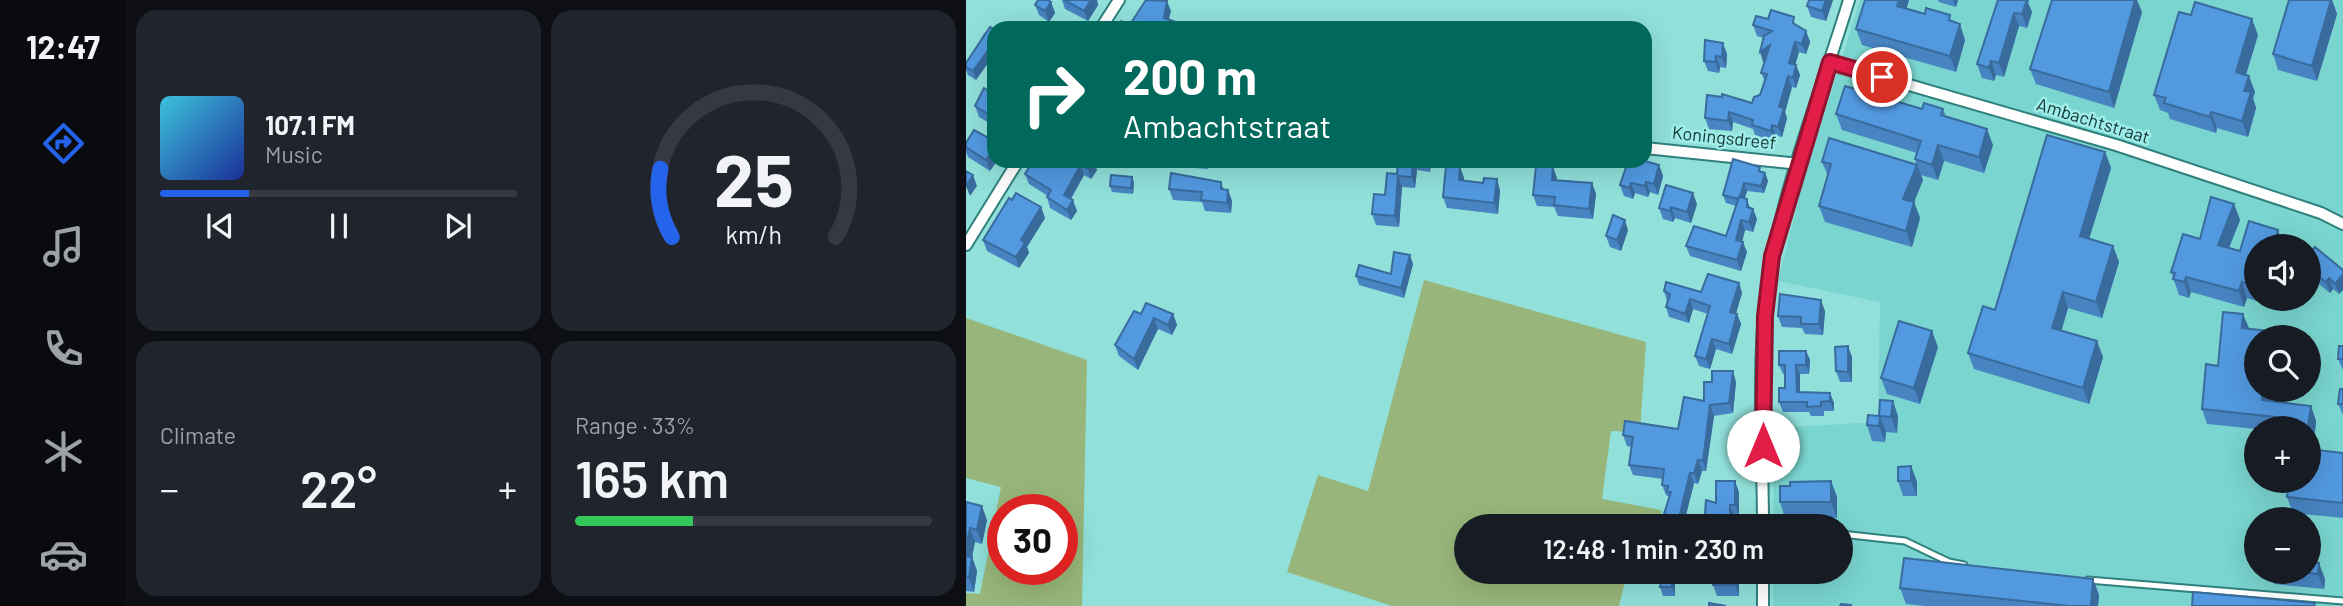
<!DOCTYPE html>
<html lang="en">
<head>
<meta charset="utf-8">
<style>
	:root { --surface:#171b24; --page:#20242c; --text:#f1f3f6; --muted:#9ea1a6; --line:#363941; --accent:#2563eb }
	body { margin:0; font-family:Barlow,sans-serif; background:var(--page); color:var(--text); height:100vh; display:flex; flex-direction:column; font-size:26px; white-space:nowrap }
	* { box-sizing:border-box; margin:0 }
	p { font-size:23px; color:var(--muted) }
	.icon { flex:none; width:38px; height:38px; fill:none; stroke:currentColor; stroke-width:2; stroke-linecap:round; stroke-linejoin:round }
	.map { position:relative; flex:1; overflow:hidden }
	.drawer { display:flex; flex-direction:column; gap:10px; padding:10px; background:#0d0f14; width:840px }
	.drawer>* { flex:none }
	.hud { position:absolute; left:21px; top:21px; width:665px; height:147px; border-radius:21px; box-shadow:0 7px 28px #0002; background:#00695c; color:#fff; overflow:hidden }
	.controls { position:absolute; left:1278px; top:234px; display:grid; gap:14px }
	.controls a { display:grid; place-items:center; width:77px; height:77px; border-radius:50%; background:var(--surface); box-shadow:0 7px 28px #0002; font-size:35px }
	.speed { position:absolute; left:21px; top:494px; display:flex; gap:14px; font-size:35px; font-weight:700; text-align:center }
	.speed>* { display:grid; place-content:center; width:91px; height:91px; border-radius:50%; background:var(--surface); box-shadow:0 7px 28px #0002; line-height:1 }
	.speed .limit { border:10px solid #d22; background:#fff; color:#111 }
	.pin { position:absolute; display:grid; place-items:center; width:60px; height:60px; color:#fff; margin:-30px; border:4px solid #fff; border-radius:50%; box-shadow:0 2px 7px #0007 }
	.me { position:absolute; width:77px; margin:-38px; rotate:0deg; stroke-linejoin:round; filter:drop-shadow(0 0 5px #0008) }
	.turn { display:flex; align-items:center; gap:24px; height:147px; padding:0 21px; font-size:32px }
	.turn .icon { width:91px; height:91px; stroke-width:2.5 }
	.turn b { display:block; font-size:49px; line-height:60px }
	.big { font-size:52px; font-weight:600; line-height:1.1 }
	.drawer .widget { flex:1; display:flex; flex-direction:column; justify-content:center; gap:10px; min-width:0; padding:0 24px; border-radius:21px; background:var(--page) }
	.drawer .dial { align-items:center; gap:0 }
	.dial svg { height:182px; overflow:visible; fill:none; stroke:var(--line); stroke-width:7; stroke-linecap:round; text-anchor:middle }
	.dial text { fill:var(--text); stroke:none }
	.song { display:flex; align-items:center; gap:21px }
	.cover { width:84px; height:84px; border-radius:10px; background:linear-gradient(135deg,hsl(190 70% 55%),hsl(230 70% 35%)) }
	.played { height:7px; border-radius:4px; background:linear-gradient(90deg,var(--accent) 25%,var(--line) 25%) }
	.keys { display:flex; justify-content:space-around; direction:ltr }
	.heat { display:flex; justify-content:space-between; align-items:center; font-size:38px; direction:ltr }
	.charge { height:10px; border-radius:5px; background:linear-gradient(90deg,#34c759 33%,var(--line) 0) }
	.drawer .tiles { flex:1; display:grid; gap:10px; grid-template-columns:repeat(2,1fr) }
	.trip { position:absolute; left:488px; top:514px; width:399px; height:70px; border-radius:35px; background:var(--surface); box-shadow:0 7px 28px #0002; font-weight:600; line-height:70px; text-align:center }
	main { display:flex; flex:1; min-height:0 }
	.tab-bar { display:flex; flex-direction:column; width:126px; justify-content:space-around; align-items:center; background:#090b0e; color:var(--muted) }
	.tab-bar .icon { width:49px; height:49px }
	.tab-bar .on { color:var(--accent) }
	.tab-bar b { font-size:32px; color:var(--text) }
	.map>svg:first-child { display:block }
</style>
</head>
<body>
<main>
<nav class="tab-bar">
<b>12:47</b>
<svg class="icon on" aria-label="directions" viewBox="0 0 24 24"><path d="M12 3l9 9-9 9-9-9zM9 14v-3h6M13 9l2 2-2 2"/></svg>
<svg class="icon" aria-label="music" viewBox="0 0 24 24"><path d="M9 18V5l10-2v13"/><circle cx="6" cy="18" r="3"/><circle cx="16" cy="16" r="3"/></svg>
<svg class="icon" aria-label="phone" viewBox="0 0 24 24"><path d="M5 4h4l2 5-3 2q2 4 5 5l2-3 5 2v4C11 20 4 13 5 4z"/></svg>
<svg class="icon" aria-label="climate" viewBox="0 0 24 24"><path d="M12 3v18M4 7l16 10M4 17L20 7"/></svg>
<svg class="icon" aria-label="car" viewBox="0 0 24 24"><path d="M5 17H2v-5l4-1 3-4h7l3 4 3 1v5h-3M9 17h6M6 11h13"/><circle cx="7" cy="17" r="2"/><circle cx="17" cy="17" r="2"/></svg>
</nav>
<section class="drawer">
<div class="tiles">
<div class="widget">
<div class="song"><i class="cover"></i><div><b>107.1 FM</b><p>Music</p></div></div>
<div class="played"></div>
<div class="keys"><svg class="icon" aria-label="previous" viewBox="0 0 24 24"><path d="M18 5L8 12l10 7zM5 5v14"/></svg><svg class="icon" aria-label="pause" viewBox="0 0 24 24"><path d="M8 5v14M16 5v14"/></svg><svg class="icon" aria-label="next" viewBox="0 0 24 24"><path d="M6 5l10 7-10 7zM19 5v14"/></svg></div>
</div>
<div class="widget dial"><svg viewBox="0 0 100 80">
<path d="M14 69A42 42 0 1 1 86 69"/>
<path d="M14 69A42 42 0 0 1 9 39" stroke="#2563eb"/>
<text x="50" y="56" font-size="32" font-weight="700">25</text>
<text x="50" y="72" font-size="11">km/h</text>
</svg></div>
<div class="widget"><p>Climate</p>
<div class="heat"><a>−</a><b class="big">22°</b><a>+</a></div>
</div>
<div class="widget"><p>Range · 33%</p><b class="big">165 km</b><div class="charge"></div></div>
</div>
</section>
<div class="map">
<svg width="1377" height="606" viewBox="0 0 1377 606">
	<rect width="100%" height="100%" fill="#91e0da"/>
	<path fill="#7ad4cf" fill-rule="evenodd" d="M 894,0 L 1377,0 L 1377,606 L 807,606 L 807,572 L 875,572 L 875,527 L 807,527 L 809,428 L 912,422 L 914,302 L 812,281 L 836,186 ZM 1290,247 L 1342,247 L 1342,299 L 1290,299 ZM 1290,338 L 1342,338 L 1342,390 L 1290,390 ZM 1290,429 L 1342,429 L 1342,481 L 1290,481 ZM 1290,520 L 1342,520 L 1342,572 L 1290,572 Z"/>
	<g fill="#98b67b" fill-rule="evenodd">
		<polygon points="458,280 680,342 674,432 645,431 636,499 695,510 695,527 500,527 500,572 695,572 695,583 661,574 653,606 426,606 321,572 352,475 402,491"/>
		<path d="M 0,318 L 121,360 L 116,606 L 0,606 L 0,593 L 14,594 L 35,487 L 0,478 ZM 37,509 L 96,509 L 96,569 L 37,569 Z"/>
	</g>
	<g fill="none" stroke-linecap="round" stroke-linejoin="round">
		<g stroke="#2f817c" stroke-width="9">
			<g id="lane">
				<polyline points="875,534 939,541 983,562 998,565"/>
				<polyline points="1122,580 1377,601"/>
			</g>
		</g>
		<g stroke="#2f817c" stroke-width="14">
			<g id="street">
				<polyline points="135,28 153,0"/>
				<polyline points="864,62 1150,145 1355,213 1377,224"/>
				<polyline points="679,148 833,164"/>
				<polyline points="0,245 52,161"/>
				<path d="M 797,527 C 797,449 790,358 802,282 C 817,186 855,92 883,0"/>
				<polyline points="797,606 797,572"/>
			</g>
		</g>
		<use href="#lane" stroke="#fff" stroke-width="5"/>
		<use href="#street" stroke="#fff" stroke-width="10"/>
	</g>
	<g fill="#4784c1">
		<polygon points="96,0 131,0 132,5 122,21 99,9"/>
		<polygon points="843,0 867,0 860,21 845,17 841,6"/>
		<polygon points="899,0 943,0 940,8 987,22 999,40 990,72 896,45 890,29"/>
		<polygon points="972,0 992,0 990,7 973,2"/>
		<polygon points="1032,0 1063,0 1062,3 1066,12 1061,28 1053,26 1038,77 1030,75 1028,81 1016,78 1011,64"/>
		<polygon points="1323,0 1366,0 1371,14 1351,81 1312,70 1307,54"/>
		<polygon points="85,2 89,13 83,22 73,15 69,5"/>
		<polygon points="1176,12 1148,108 1070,84 1064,69"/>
		<polygon points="802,19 832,26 840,31 844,42 840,54 833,52 829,64 830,65 834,75 830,88 826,87 819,112 821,118 816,137 810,136 808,141 789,135 787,129 767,122 766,131 743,129 739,118 786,103 794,95 799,81 795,73 799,61 797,62 798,38 791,36 787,25"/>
		<polygon points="19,32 10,80 2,75 0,70 0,63"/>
		<polygon points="1292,35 1280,75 1289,92 1287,98 1290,108 1282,137 1251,128 1250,133 1204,119 1202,113 1194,110 1188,95"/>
		<polygon points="739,40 761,54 760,68 754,67 753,73 742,71 738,61"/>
		<polygon points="28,95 28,126 13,117 9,106"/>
		<polygon points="956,109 977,109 980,117 1027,145 1018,173 978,161 972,180 955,175 957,180 948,202 954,218 946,247 859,222 853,206 862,176 856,162 950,164 949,159 951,153 876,130 870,114"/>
		<polygon points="28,141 24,171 2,157 0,152 0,143"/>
		<polygon points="1139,152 1145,168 1123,239 1147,246 1153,262 1136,318 1102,308 1095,330 1137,357 1123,404 1008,369 1002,353 1029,310"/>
		<polygon points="73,161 127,161 131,170 125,179 118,175 105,199 111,211 105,220 84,208 81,197 82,196 63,184 59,174"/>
		<polygon points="226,161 245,161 242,169 229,168"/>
		<polygon points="254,161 299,161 299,164"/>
		<polygon points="319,161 346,161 346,165 319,162"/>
		<polygon points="432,161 465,161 464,172 451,170 449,188 436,187 433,227 410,225 406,214 431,174"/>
		<polygon points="693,165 697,176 692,195 684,192 682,197 669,193 667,199 658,196 654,185"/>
		<polygon points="494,167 498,178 497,181 534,190 532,214 481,208 477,197"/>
		<polygon points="796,172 799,173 802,181 798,193 781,191 779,198 784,208 787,209 791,219 787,232 779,230 776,242 781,252 775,271 724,256 720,246 760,236 770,206 760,203 757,195"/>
		<polygon points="591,178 591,180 626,183 630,194 627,219 592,216 588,207 571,206 567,195"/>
		<polygon points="168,182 167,194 146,192 144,186"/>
		<polygon points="255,182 258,190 262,190 266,201 265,213 239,211 236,202 207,200 203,189"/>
		<polygon points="1245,197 1268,204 1274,220 1263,248 1274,251 1283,221 1312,230 1317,247 1290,247 1290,299 1301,299 1300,304 1281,298 1278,307 1225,292 1223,298 1213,295 1205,272 1217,234 1234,239"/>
		<polygon points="46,200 75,207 79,218 61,247 63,253 53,268 21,251 17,240"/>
		<polygon points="731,204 725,223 709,218 707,222 697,219 693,208"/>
		<polygon points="662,230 655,251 644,247 640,236"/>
		<polygon points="1342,255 1377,270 1377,290 1373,294 1367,289 1364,293 1342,275"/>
		<polygon points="447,264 438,298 393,285 390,276 425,274"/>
		<polygon points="773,283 776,293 770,314 771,314 775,324 766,354 750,349 744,369 733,366 729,356 742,314 727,309 723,323 703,317 700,307 701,301 698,291 735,292"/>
		<polygon points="859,311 857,335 839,334 836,328 816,327 812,316"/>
		<polygon points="175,314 207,314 211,325 206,335 192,329 172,370 153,356 149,345"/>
		<polygon points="1283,329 1339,335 1340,338 1290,338 1290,390 1305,390 1303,401 1345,406 1350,421 1348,441 1342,441 1342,429 1290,429 1241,424 1236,409 1252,366"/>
		<polygon points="1377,346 1377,370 1372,359"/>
		<polygon points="972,347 954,404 921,394 915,378"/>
		<polygon points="840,351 844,360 843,374 834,374 834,393 864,393 868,403 868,411 858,411 858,416 845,416 843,412 817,412 813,402 819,388 819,374 817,374 813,365"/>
		<polygon points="886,357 886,382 874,382 870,371"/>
		<polygon points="770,382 767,413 748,416 740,471 736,471 732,484 728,483 717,527 710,527 702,524 698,514 703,497 700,495 696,485 697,479 667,475 663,465 665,447 661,446 657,435 712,429 738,401"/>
		<polygon points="1377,389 1377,415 1372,404"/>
		<polygon points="902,415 932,416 931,433 920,432 919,442 906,441 901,425"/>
		<polygon points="1377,453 1377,518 1327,513 1321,497"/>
		<polygon points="945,466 951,482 951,496 937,496 932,481"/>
		<polygon points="865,481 871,497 871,518 819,518 814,502 824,486"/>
		<polygon points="773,492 773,515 768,515 750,503"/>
		<polygon points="0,502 21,520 16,544 9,542 6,557 11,571 8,592 0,591"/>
		<polygon points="1342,562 1359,579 1358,589 1308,584 1304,572 1342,572"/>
		<polygon points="698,572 709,572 709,596 697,596 694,587"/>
		<polygon points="747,572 773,572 773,596 751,596 747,585"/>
		<polygon points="1127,579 1133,595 1132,606 959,606 940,604 934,588"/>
	</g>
	<g fill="#396b9d">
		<polygon points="125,0 131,0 132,5 122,21 118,11"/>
		<polygon points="860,0 867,0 860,21 856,11"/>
		<polygon points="933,0 943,0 937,21 931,6"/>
		<polygon points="987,0 992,0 990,7"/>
		<polygon points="1056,0 1063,0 1062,3 1066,12 1061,28 1056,14"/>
		<polygon points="1169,0 1171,0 1176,12 1148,108 1143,92"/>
		<polygon points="1365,0 1366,0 1371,14 1351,81 1346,66"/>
		<polygon points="201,1 205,11 201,28 198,18"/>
		<polygon points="85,2 89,13 83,22 79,11"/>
		<polygon points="1048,13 1053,26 1038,77 1033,63"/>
		<polygon points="1286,19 1292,35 1276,87 1270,72"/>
		<polygon points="994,24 999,40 990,72 984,56"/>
		<polygon points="840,31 844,42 840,54 836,44"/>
		<polygon points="28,42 28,55 10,80 7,71"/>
		<polygon points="829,42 833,52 827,73 823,63"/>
		<polygon points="757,43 761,54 760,68 756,57"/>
		<polygon points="804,45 807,55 797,62 794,52"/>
		<polygon points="750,56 754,67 753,73 749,62"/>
		<polygon points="1025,61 1030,75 1028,81 1023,68"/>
		<polygon points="830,65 834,75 830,88 827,78"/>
		<polygon points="822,76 826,87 819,112 821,118 816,137 812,127 813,107"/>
		<polygon points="1283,76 1289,92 1287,98 1290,108 1282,137 1276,121 1278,91"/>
		<polygon points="763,112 767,122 766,131 762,121"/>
		<polygon points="1245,112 1251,128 1250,133 1244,117"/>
		<polygon points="806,125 810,136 808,141 805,131"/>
		<polygon points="1021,129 1027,145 1018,173 1013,157"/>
		<polygon points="972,145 978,161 972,180 966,165"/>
		<polygon points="28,148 28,161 31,161 24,171 20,160"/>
		<polygon points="1139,152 1145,168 1119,252 1114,236"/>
		<polygon points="123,161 127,161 131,170 125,179 122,169"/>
		<polygon points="239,161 245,161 242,169"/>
		<polygon points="447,161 451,170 449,188 446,177"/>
		<polygon points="460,161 465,161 464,172"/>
		<polygon points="115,164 118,175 101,205 98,195"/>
		<polygon points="693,165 697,176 692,195 688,184"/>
		<polygon points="951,165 957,180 943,214 937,199"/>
		<polygon points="494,167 498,178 496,191 493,180"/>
		<polygon points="587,167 591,178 590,190 586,180"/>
		<polygon points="799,173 802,181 798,193 795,186"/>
		<polygon points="7,175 11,186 4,196 0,186"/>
		<polygon points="432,176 436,187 433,227 429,216"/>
		<polygon points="166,177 168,182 167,194 165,188"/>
		<polygon points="531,179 534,190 532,214 528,203"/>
		<polygon points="680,182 684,192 682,197 679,186"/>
		<polygon points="626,183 630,194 627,219 623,209"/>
		<polygon points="665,183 669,193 667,199 663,188"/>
		<polygon points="778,183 781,191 776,207 773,200"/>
		<polygon points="262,190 266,201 265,213 261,203"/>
		<polygon points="727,193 731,204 725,223 721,212"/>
		<polygon points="781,199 784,209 787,209 791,219 787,232 783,222"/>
		<polygon points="107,200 111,211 105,220 101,210"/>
		<polygon points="948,202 954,218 946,247 940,231"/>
		<polygon points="1268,204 1274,220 1258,260 1252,245"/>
		<polygon points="75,207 79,218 61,247 63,253 53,268 50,257 55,240"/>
		<polygon points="705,207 709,218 707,222 704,211"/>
		<polygon points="659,220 662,230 655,251 651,240"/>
		<polygon points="775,220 779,230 774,250 770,240"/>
		<polygon points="1312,230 1317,246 1317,247 1307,247"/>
		<polygon points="777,242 781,252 775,271 771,260"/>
		<polygon points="1147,246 1153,262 1136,318 1130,302"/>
		<polygon points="444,255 447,264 438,298 435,288"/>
		<polygon points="1377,274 1377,290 1373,294 1369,284"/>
		<polygon points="1220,277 1225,292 1223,298 1218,282"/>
		<polygon points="1363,278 1367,289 1364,293 1360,282"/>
		<polygon points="1276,282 1281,298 1278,307 1273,291"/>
		<polygon points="773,283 776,293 767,322 764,312"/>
		<polygon points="1097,292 1102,308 1092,343 1086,328"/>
		<polygon points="724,299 727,309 723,323 719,314"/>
		<polygon points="855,300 859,311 857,335 853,324"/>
		<polygon points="207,314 211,325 206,335 202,325"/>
		<polygon points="771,314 775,324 766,354 763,344"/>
		<polygon points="1277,314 1283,328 1281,343 1276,328"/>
		<polygon points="188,318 192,329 172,370 168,359"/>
		<polygon points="966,331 972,347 954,404 948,388"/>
		<polygon points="746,339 750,349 744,369 740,359"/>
		<polygon points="1131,341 1137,357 1123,404 1117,388"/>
		<polygon points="1342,343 1345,350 1342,359"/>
		<polygon points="882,346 886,357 886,382 882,372"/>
		<polygon points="840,351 844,360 843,374 840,365"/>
		<polygon points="830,365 834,374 834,402 831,392"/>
		<polygon points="767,371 770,382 767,413 763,403"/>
		<polygon points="1297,390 1305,390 1302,415 1296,400"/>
		<polygon points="864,393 868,403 868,411 864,401"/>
		<polygon points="927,401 932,416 931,433 925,417"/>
		<polygon points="744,405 748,416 740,471 737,461"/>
		<polygon points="1345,406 1350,421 1348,441 1342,426"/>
		<polygon points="914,416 920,432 919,442 913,426"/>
		<polygon points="732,460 736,471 732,484 728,473"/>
		<polygon points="945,466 951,482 951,496 945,481"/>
		<polygon points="724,473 728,483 717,527 716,527 713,518"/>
		<polygon points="769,481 773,492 773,515 769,505"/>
		<polygon points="865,481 871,497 871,518 865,502"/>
		<polygon points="764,505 768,515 768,527 764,527"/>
		<polygon points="16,506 21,520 16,544 11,530"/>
		<polygon points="4,528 9,542 6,557 11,571 8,592 3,578 0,561 0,547"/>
		<polygon points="1353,563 1359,579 1358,589 1352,574"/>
		<polygon points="706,572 709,572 709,596 706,587"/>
		<polygon points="769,572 773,572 773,596 769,585"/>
		<polygon points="1127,579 1133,595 1132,606 1125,606"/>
	</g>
	<g fill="#5299e0" stroke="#396b9d" stroke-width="2">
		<polygon points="72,0 82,0 85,2 79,11 69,5"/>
		<polygon points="98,0 125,0 118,11"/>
		<polygon points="180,0 201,1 198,18 213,23 213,28 150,28 155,21 163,26"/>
		<polygon points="843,0 860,0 856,11 841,6"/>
		<polygon points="899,0 933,0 931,6 959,14 960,8 984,15 983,20 994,24 984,56 890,29"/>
		<polygon points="1032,0 1061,0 1056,14 1048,13 1033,63 1025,61 1023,68 1011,64"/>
		<polygon points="1086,0 1169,0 1143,92 1064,69"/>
		<polygon points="1323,0 1365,0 1346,66 1307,54"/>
		<polygon points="1229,2 1286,19 1270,72 1283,76 1278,91 1285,92 1276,121 1245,112 1244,117 1198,103 1200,98 1188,95 1213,12 1225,15"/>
		<polygon points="805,10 828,17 827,23 840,31 836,44 829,42 823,63 830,65 827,78 822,76 813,107 818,108 812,127 806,125 805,131 786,125 787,120 763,112 762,121 739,118 741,95 756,97 756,94 786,103 788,97 794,95 801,74 795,73 804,45 794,52 798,36 806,31 787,25 790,16 802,19"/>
		<polygon points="24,27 28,29 28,42 7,71 0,67 0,63"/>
		<polygon points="739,40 757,43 756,57 750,56 749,62 738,61"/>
		<polygon points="879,86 956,109 958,103 977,109 975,115 1021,129 1013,157 972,145 966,165 949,159 955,141 870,114"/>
		<polygon points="18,88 28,95 28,118 9,106"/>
		<polygon points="8,130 28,141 28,148 20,160 0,147 0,143"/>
		<polygon points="1081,135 1139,152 1114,236 1147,246 1130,302 1097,292 1086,328 1131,341 1117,388 1002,353 1017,306 1029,310"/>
		<polygon points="863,138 951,165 937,199 948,202 940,231 853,206 865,164 856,162"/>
		<polygon points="767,159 794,167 793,171 799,173 795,186 778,183 774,197 773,197 772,199 757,195"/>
		<polygon points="67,161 73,163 73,161 126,161 122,169 115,164 98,195 107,200 101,210 81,197 85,190 59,174"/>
		<polygon points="432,161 447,161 446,177 432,176 429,216 406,214 408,194 419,195 421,173 431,174"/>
		<polygon points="662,161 679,161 693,165 688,184 680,182 679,186 665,183 663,188 654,185"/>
		<polygon points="480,166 494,167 493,180 517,183 518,178 531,179 528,203 477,197"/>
		<polygon points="570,166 587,167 586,180 626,183 623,209 588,205 589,197 567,195"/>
		<polygon points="0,171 7,175 0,186"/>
		<polygon points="205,173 255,182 255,189 262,190 261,203 235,200 236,192 203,189"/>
		<polygon points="145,175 166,177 165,188 144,186"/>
		<polygon points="700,185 727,193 721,212 705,207 704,211 693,208"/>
		<polygon points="50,193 75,207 55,240 59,243 50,257 17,240 43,198 46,200"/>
		<polygon points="773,197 781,199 781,207 787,209 783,222 775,220 770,240 777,242 771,260 720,246 728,226 760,236"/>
		<polygon points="1245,197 1268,204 1252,245 1274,251 1283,221 1312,230 1307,247 1290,247 1290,286 1276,282 1273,291 1220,277 1218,282 1207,279 1209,273 1205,272 1217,234 1234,239"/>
		<polygon points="647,215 659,220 651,240 640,236"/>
		<polygon points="1349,247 1377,270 1377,274 1369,284 1363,278 1360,282 1342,268 1342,255"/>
		<polygon points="428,252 444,255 435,288 390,276 393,265 425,274"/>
		<polygon points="742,274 773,283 764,312 771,314 763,344 746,339 740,359 729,356 744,306 724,299 719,314 700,307 704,294 698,291 700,282 735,292"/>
		<polygon points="814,294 855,300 853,324 835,324 835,317 812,316"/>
		<polygon points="180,303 207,314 202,325 188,318 168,359 149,345 168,311 175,314"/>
		<polygon points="1257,312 1277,314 1276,328 1339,335 1339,338 1290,338 1290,390 1297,390 1296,400 1345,406 1342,426 1308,426 1309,417 1236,409 1240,364 1252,366"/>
		<polygon points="933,321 966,331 948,388 915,378"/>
		<polygon points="882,346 882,372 870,371 869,347"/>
		<polygon points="1373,346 1377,346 1377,359 1372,359"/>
		<polygon points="813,351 840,351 840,365 830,365 831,392 864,393 864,401 855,402 855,406 841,407 841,402 813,402 813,388 819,388 819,365 813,365"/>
		<polygon points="746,371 767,371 763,403 744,405 737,461 732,460 728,473 724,473 713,518 698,514 705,492 701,492 702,486 696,485 698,469 663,465 667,437 657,435 659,421 712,429 718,397 738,401 738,382 746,382"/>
		<polygon points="1374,389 1377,389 1377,404 1372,404"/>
		<polygon points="914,400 927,401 925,417 914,416 913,426 901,425 902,415 913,416"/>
		<polygon points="1342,449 1377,453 1377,503 1321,497 1323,481 1342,481"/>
		<polygon points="945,466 945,481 932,481 932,467"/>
		<polygon points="750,481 769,481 769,505 764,505 764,527 738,527 740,500 750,503"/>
		<polygon points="865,481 865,502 814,502 814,486 824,486 824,482"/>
		<polygon points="0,502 16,506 11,530 4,528 0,547"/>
		<polygon points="0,556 6,557 3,578 0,577"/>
		<polygon points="938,558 1127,579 1125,606 1103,606 934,588"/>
		<polygon points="1342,562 1353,563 1352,574 1338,572 1342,572"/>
		<polygon points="698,572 706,572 706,587 694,587"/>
		<rect x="747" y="572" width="22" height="13"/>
		<polygon points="1227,592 1349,603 1348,606 1226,606"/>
		<polygon points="743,603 760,606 743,606"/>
		<polygon points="875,604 885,605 885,606 874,606"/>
	</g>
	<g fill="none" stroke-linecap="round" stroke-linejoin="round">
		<g stroke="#92132f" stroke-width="18">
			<polyline id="route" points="797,446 799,316 806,256 864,62 916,77"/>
		</g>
		<use href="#route" stroke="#e11d48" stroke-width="12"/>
	</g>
	<g text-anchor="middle" stroke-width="5" stroke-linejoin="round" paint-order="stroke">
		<g font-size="18" fill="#153635" stroke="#9eede8">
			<text transform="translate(1127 121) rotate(17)" y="6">Ambachtstraat</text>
			<text transform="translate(758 138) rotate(6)" y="6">Koningsdreef</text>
		</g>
	</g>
</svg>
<div class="controls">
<a><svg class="icon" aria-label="sound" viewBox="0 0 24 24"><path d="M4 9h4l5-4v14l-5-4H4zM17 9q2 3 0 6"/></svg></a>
<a><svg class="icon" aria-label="search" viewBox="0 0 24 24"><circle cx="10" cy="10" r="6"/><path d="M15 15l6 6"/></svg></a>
<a>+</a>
<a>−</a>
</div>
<div class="speed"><div class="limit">30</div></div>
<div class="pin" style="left:916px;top:77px;background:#d93025"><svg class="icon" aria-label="arrive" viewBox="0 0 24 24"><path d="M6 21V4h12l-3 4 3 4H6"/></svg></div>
<svg class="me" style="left:797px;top:446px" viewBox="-20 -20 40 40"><circle r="19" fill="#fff"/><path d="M0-13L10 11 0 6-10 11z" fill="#e11d48"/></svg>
<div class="trip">12:48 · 1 min · 230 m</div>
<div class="hud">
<div class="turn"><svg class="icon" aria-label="right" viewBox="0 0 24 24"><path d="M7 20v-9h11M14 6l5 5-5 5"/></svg><div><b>200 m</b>Ambachtstraat</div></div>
</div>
</div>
</main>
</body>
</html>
